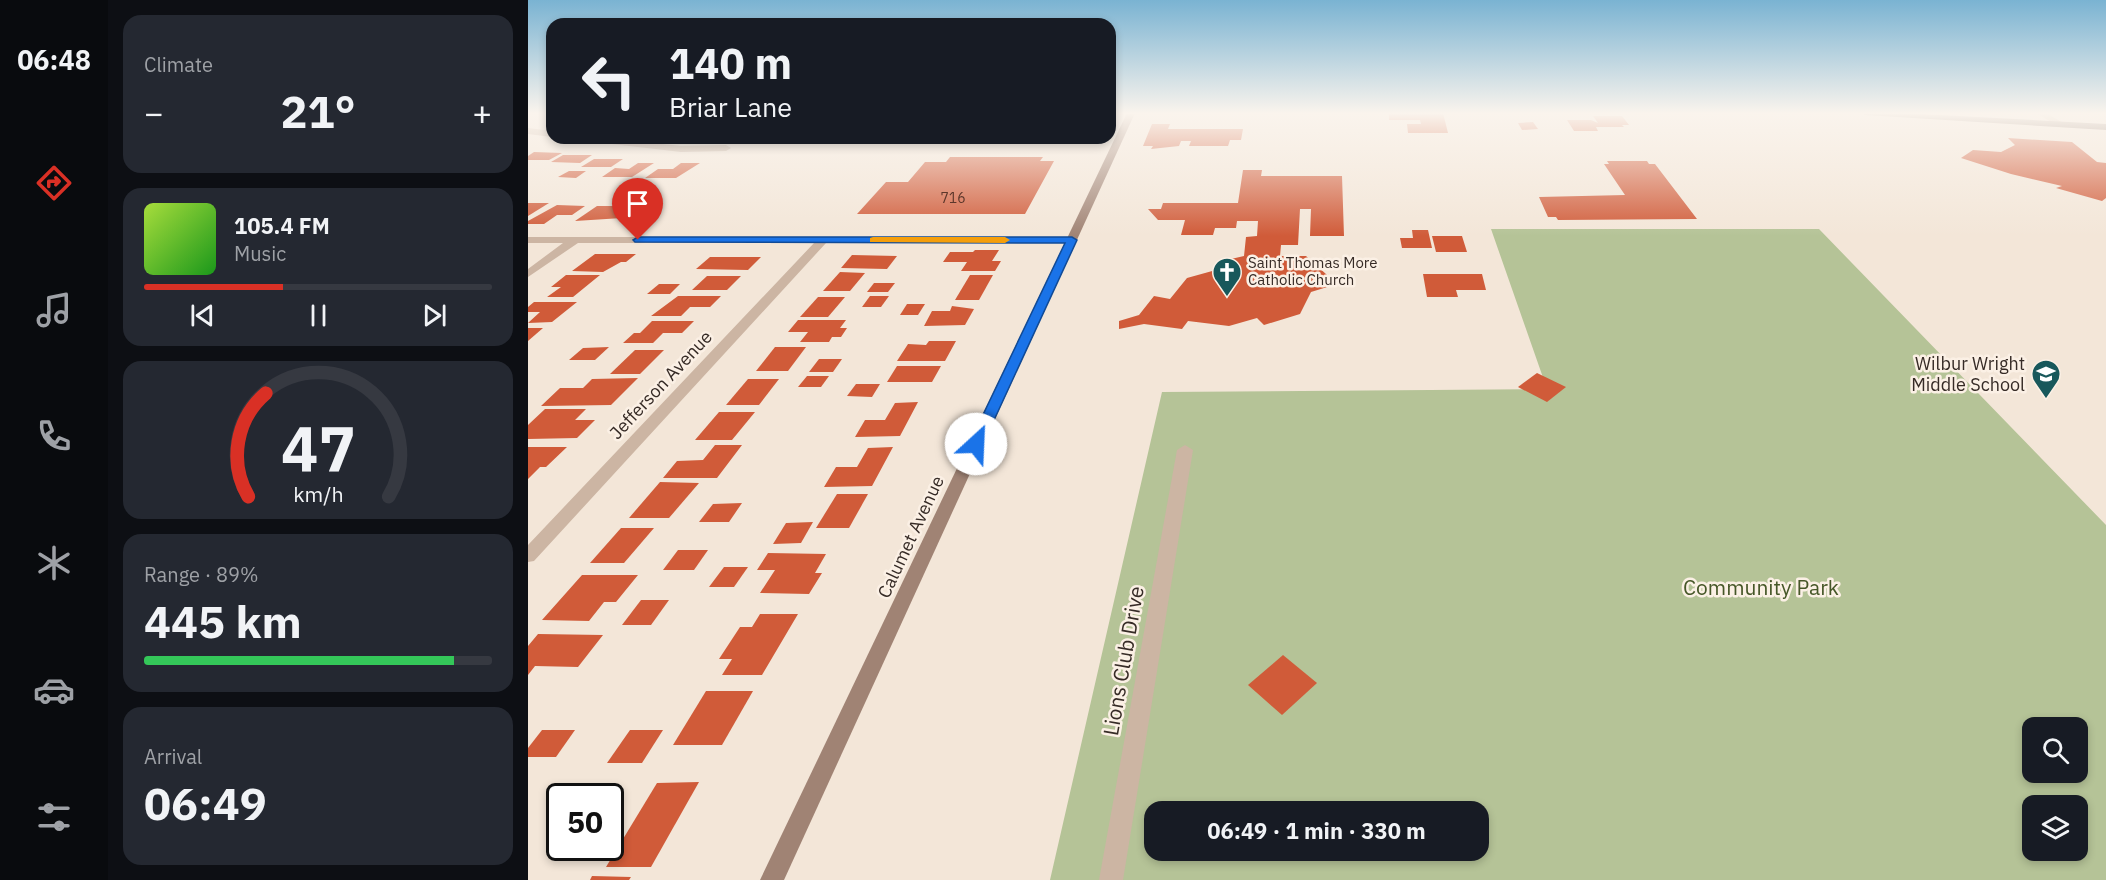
<!DOCTYPE html>
<html lang="en">
<head>
<meta charset="utf-8">
<style>
	:root { --surface:#171b24; --page:#242831; --text:#f1f3f6; --muted:#9ea1a6; --line:#363941; --accent:#d93025 }
	body { margin:0; font-family:"IBM Plex Sans",sans-serif; background:var(--page); color:var(--text); height:100vh; display:flex; flex-direction:column; font-size:22px; white-space:nowrap }
	* { box-sizing:border-box; margin:0 }
	p { font-size:20px; color:var(--muted) }
	.icon { flex:none; width:33px; height:33px; fill:none; stroke:currentColor; stroke-width:2; stroke-linecap:round; stroke-linejoin:round }
	.map { position:relative; flex:1; overflow:hidden }
	.drawer { display:flex; flex-direction:column; gap:15px; padding:15px; background:#0d0f14; width:420px }
	.drawer>* { flex:none }
	.guide { position:absolute; left:18px; top:18px; width:570px; height:126px; border-radius:18px; box-shadow:0 3px 9px #0003; background:#171b24; color:var(--text); overflow:hidden }
	.controls { position:absolute; left:1494px; top:717px; display:grid; gap:12px }
	.controls a { display:grid; place-items:center; width:66px; height:66px; border-radius:12px; background:var(--surface); box-shadow:0 3px 9px #0003; font-size:30px }
	.speed { position:absolute; left:18px; top:783px; display:flex; gap:12px; font-size:30px; font-weight:700; text-align:center }
	.speed>* { display:grid; place-content:center; width:78px; height:78px; border-radius:50%; background:var(--surface); box-shadow:0 3px 9px #0003; line-height:1 }
	.speed .limit { border:3px solid #111; border-radius:9px; background:#fff; color:#111 }
	.pin { position:absolute; display:grid; place-items:center; width:51px; height:51px; color:#fff; margin:-62px -26px; border-radius:50% 50% 50% 0; rotate:-45deg; box-shadow:0 0 6px #0007 }
	.pin .icon { rotate:45deg }
	.me { position:absolute; width:66px; margin:-33px; rotate:25deg; stroke-linejoin:round; filter:drop-shadow(0 0 4px #0008) }
	.turn { display:flex; align-items:center; gap:21px; height:126px; padding:0 24px; font-size:27px }
	.turn .icon { width:78px; height:78px; stroke-width:2.5 }
	.turn b { display:block; font-size:42px; line-height:51px }
	.big { font-size:45px; font-weight:800; line-height:1.1 }
	.drawer .card { flex:1; display:flex; flex-direction:column; justify-content:center; gap:9px; min-width:0; padding:0 21px; border-radius:18px; background:var(--page) }
	.drawer .dial { align-items:center; gap:0 }
	.dial svg { height:156px; overflow:visible; fill:none; stroke:var(--line); stroke-width:7; stroke-linecap:round; text-anchor:middle }
	.dial text { fill:var(--text); stroke:none }
	.song { display:flex; align-items:center; gap:18px }
	.cover { width:72px; height:72px; border-radius:9px; background:linear-gradient(135deg,hsl(80 70% 55%),hsl(120 70% 35%)) }
	.played { height:6px; border-radius:3px; background:linear-gradient(90deg,var(--accent) 40%,var(--line) 40%) }
	.keys { display:flex; justify-content:space-around; direction:ltr }
	.heat { display:flex; justify-content:space-between; align-items:center; font-size:33px; direction:ltr }
	.charge { height:9px; border-radius:4px; background:linear-gradient(90deg,#34c759 89%,var(--line) 0) }
	.trip { position:absolute; left:616px; top:801px; width:345px; height:60px; border-radius:18px; background:var(--surface); box-shadow:0 3px 9px #0003; font-weight:800; line-height:60px; text-align:center }
	main { display:flex; flex:1; min-height:0 }
	.tab-bar { display:flex; flex-direction:column; width:108px; justify-content:space-around; align-items:center; background:#090b0e; color:var(--muted) }
	.tab-bar .icon { width:42px; height:42px }
	.tab-bar .selected { color:var(--accent) }
	.tab-bar b { font-size:27px; color:var(--text) }
	.map>svg:first-child { display:block }
</style>
</head>
<body>
<main>
<nav class="tab-bar">
<b>06:48</b>
<svg class="icon selected" aria-label="directions" viewBox="0 0 24 24"><path d="M12 3l9 9-9 9-9-9zM9 14v-3h6M13 9l2 2-2 2"/></svg>
<svg class="icon" aria-label="music" viewBox="0 0 24 24"><path d="M9 18V5l10-2v13"/><circle cx="6" cy="18" r="3"/><circle cx="16" cy="16" r="3"/></svg>
<svg class="icon" aria-label="phone" viewBox="0 0 24 24"><path d="M5 4h4l2 5-3 2q2 4 5 5l2-3 5 2v4C11 20 4 13 5 4z"/></svg>
<svg class="icon" aria-label="climate" viewBox="0 0 24 24"><path d="M12 3v18M4 7l16 10M4 17L20 7"/></svg>
<svg class="icon" aria-label="car" viewBox="0 0 24 24"><path d="M5 17H2v-5l4-1 3-4h7l3 4 3 1v5h-3M9 17h6M6 11h13"/><circle cx="7" cy="17" r="2"/><circle cx="17" cy="17" r="2"/></svg>
<svg class="icon" aria-label="filters" viewBox="0 0 24 24"><path d="M4 7h16M4 17h16"/><circle cx="9" cy="7" r="2"/><circle cx="15" cy="17" r="2"/></svg>
</nav>
<section class="drawer">
<div class="card"><p>Climate</p>
<div class="heat"><a>−</a><b class="big">21°</b><a>+</a></div>
</div>
<div class="card">
<div class="song"><i class="cover"></i><div><b>105.4 FM</b><p>Music</p></div></div>
<div class="played"></div>
<div class="keys"><svg class="icon" aria-label="previous" viewBox="0 0 24 24"><path d="M18 5L8 12l10 7zM5 5v14"/></svg><svg class="icon" aria-label="pause" viewBox="0 0 24 24"><path d="M8 5v14M16 5v14"/></svg><svg class="icon" aria-label="next" viewBox="0 0 24 24"><path d="M6 5l10 7-10 7zM19 5v14"/></svg></div>
</div>
<div class="card dial"><svg viewBox="0 0 100 80">
<path d="M14 69A42 42 0 1 1 86 69"/>
<path d="M14 69A42 42 0 0 1 23 16" stroke="#d93025"/>
<text x="50" y="56" font-size="32" font-weight="700">47</text>
<text x="50" y="72" font-size="11">km/h</text>
</svg></div>
<div class="card"><p>Range · 89%</p><b class="big">445 km</b><div class="charge"></div></div>
<div class="card"><p>Arrival</p><b class="big">06:49</b></div>
</section>
<div class="map">
<svg width="1578" height="880" viewBox="0 0 1578 880">
	<rect width="100%" height="100%" fill="#f3e6d8"/>
	<path fill="#b5c397" fill-rule="evenodd" d="M 963,229 L 1291,229 L 1578,525 L 1578,880 L 522,880 L 634,392 L 1019,389 ZM 1504,728 L 1550,728 L 1550,772 L 1504,772 ZM 1504,806 L 1550,806 L 1550,850 L 1504,850 ZM 627,812 L 951,812 L 951,850 L 627,850 Z"/>
	<g fill="#d05b39">
		<polygon points="861,113 915,113 920,133 880,133 879,124 893,124 892,120 861,120"/>
		<polygon points="1065,116 1094,116 1101,125 1094,125 1096,127 1068,127 1070,131 1046,131 1039,120 1063,120 1070,123"/>
		<polygon points="1005,122 1010,129 994,130 990,123"/>
		<polygon points="624,124 642,124 640,129 715,129 713,140 702,140 700,146 661,146 663,141 653,141 651,146 623,149 625,146 615,146"/>
		<polygon points="1480,138 1544,142 1569,162 1578,163 1578,198 1574,201 1535,190 1528,188 1534,186 1483,174 1433,158 1445,150 1473,152 1487,145"/>
		<polygon points="6,152 34,153 21,160 0,160 0,156"/>
		<polygon points="35,155 64,155 52,163 23,162"/>
		<polygon points="422,157 515,157 512,161 526,161 497,214 329,214 358,182 380,182 397,162 418,162"/>
		<polygon points="66,159 95,159 83,167 53,167"/>
		<polygon points="1079,161 1119,161 1121,164 1127,164 1169,219 1030,220 1028,217 1020,217 1011,197 1097,195 1076,164 1081,164"/>
		<polygon points="110,163 126,163 104,177 74,177 87,168 101,169"/>
		<polygon points="153,163 172,163 148,178 117,178 130,169 145,169"/>
		<polygon points="715,170 734,170 733,176 814,176 816,236 782,236 783,209 772,209 770,245 753,245 752,256 778,256 809,284 783,292 772,314 736,325 729,318 701,326 660,321 654,329 616,324 591,329 591,321 611,315 626,296 642,299 659,278 695,268 690,262 716,256 718,237 729,236 730,221 709,221 708,228 687,228 685,235 653,235 657,220 630,220 620,209 633,209 635,203 710,203"/>
		<polygon points="41,171 58,171 48,178 30,177"/>
		<polygon points="0,203 21,203 0,216"/>
		<polygon points="29,205 57,206 44,215 29,215 16,224 0,224 0,221"/>
		<polygon points="69,206 110,206 94,218 47,221"/>
		<polygon points="884,230 900,230 904,248 874,248 872,238 885,238"/>
		<polygon points="904,236 934,236 939,252 908,252"/>
		<polygon points="447,250 471,250 464,261 473,261 467,271 433,271 439,262 415,262 422,252 445,252"/>
		<polygon points="67,254 108,254 98,262 93,262 75,272 44,271"/>
		<polygon points="324,255 369,256 359,269 313,268"/>
		<polygon points="182,257 233,257 220,270 168,269"/>
		<polygon points="312,272 337,273 322,291 295,291"/>
		<polygon points="895,274 954,274 958,290 928,290 930,297 899,297"/>
		<polygon points="38,275 72,275 45,297 19,297 33,287 23,287"/>
		<polygon points="442,275 465,275 451,300 427,300"/>
		<polygon points="179,276 213,276 199,290 164,290"/>
		<polygon points="346,283 367,283 360,292 339,292"/>
		<polygon points="131,284 152,284 142,294 119,294"/>
		<polygon points="150,296 193,296 182,307 162,307 153,316 123,316"/>
		<polygon points="342,296 361,296 353,307 334,307"/>
		<polygon points="290,297 317,297 300,317 272,317"/>
		<polygon points="6,302 49,302 24,322 0,323 12,312 0,312 0,307"/>
		<polygon points="379,304 397,304 390,315 372,315"/>
		<polygon points="424,306 446,309 437,325 396,326 404,311 422,311"/>
		<polygon points="270,320 318,320 312,328 319,328 313,337 304,337 301,342 272,342 280,332 260,332"/>
		<polygon points="124,321 166,321 154,333 135,333 125,343 95,343 106,333 112,333"/>
		<polygon points="0,328 15,328 0,341"/>
		<polygon points="401,341 428,341 417,361 369,361 380,344 398,345"/>
		<polygon points="81,347 67,360 41,360 55,348"/>
		<polygon points="247,347 278,347 260,371 228,371"/>
		<polygon points="107,350 136,350 112,374 82,374"/>
		<polygon points="291,359 314,359 305,372 281,372"/>
		<polygon points="369,366 413,366 404,382 359,382"/>
		<polygon points="1009,373 1038,387 1019,402 990,387"/>
		<polygon points="279,376 301,376 293,387 270,387"/>
		<polygon points="110,378 83,405 13,406 32,388 55,388 64,379"/>
		<polygon points="220,379 251,379 231,405 198,405"/>
		<polygon points="328,384 352,384 344,397 319,396"/>
		<polygon points="390,402 372,436 327,437 337,420 357,420 367,403"/>
		<polygon points="17,409 58,409 47,420 67,420 49,438 0,439 0,425"/>
		<polygon points="191,412 227,412 204,440 167,440"/>
		<polygon points="187,445 214,445 189,478 135,478 149,461 175,460"/>
		<polygon points="0,447 39,447 18,467 12,467 0,479"/>
		<polygon points="365,447 344,486 296,487 308,467 329,467 340,448"/>
		<polygon points="132,482 171,483 141,518 101,518"/>
		<polygon points="309,494 340,494 321,528 288,528"/>
		<polygon points="214,503 201,522 171,522 185,504"/>
		<polygon points="285,522 273,543 245,544 258,523"/>
		<polygon points="93,528 126,528 96,563 62,563"/>
		<polygon points="150,550 180,550 166,570 135,570"/>
		<polygon points="240,553 298,554 287,573 294,573 281,594 232,593 247,570 229,570"/>
		<polygon points="196,567 220,567 206,587 181,587"/>
		<polygon points="54,575 110,575 88,602 76,602 61,621 14,620"/>
		<polygon points="113,600 141,600 123,625 94,625"/>
		<polygon points="232,614 270,614 234,675 194,675 204,659 191,659 212,627 224,627"/>
		<polygon points="10,634 75,635 50,667 7,666 0,675 0,646"/>
		<polygon points="755,655 789,683 754,715 720,685"/>
		<polygon points="178,691 225,691 194,745 145,745"/>
		<polygon points="14,730 47,730 28,757 0,757 0,748"/>
		<polygon points="102,730 135,730 114,763 79,763"/>
		<polygon points="171,782 123,867 78,867 129,783"/>
		<polygon points="64,876 103,877 101,880 62,880"/>
	</g>
	<g fill="none" stroke-linecap="round" stroke-linejoin="round">
		<g fill="#ccb5a3" fill-rule="evenodd">
			<polygon points="1508,113 1518,113 1537,124 1530,126"/>
			<polygon points="0,128 24,131 24,137 0,134"/>
			<polygon points="54,138 81,138 153,146 198,145 203,148 198,151 153,152 58,141"/>
			<polygon points="0,237 544,237 549,240 544,243 298,243 6,561 0,562 0,545 286,243 50,243 0,277 0,269 35,243 0,243"/>
			<polygon points="657,445 665,450 595,880 571,880 649,450"/>
		</g>
		<polygon fill="#a08374" fill-rule="evenodd" points="599,113 607,113 256,880 232,880"/>
		<polygon fill="#7a6155" fill-rule="evenodd" points="1333,113 1374,113 1578,124 1578,130 1337,115"/>
	</g>
	<linearGradient id="sky" x2="0" y2="1"><stop stop-color="#7ab3d2"/><stop offset="0.48" stop-color="#faf4ed"/><stop offset="1" stop-color="#faf4ed" stop-opacity="0"/></linearGradient>
	<rect width="1578" height="236" fill="url(#sky)"/>
	<polygon fill="#1a73e8" stroke="#114b97" stroke-width="1.5" points="110,237 544,237 549,240 455,444 448,448 441,444 537,243 107,242 105,240"/>
	<polygon fill="#f59e0b" points="345,237 477,237 482,240 477,243 342,242 342,238"/>
	<defs>
		<g id="church-pin" transform="scale(1.5)"><path d="M0 17L-7.5 6A9.5 9.5 0 1 1 7.5 6Z" fill="#18585b" stroke="#fbf0e5"/><path d="M-1.2-6h2.4v3.5h3.3v2.4h-3.3V6h-2.4V-.1h-3.3v-2.4h3.3Z" fill="#fff"/></g>
		<g id="school-pin" transform="scale(1.5)"><path d="M0 17L-7.5 6A9.5 9.5 0 1 1 7.5 6Z" fill="#18585b" stroke="#fbf0e5"/><path d="M0-5L7-2L0 1L-7-2ZM-4 1L0 2.5L4 1V4Q0 6-4 4Z" fill="#fff"/></g>
	</defs>
	<g fill-rule="evenodd">
		<use href="#church-pin" x="699" y="272"/>
		<use href="#school-pin" x="1518" y="374"/>
	</g>
	<g text-anchor="middle" stroke-width="5" stroke-linejoin="round" paint-order="stroke">
		<g font-size="14" fill="#5c372b">
			<text x="425" y="203">716</text>
		</g>
		<g font-size="15" fill="#362b26" stroke="#fbf0e5" text-anchor="start">
			<text x="720" y="268">Saint Thomas More<tspan x="720" dy="17">Catholic Church</tspan></text>
		</g>
		<g font-size="18" fill="#362b26" stroke="#fbf0e5" text-anchor="end">
			<text x="1497" y="370">Wilbur Wright<tspan x="1497" dy="21">Middle School</tspan></text>
		</g>
		<g font-size="18" fill="#362b26" stroke="#fbf0e5">
			<text transform="translate(133 385) rotate(-47)" y="6">Jefferson Avenue</text>
			<text transform="translate(383 537) rotate(-65)" y="6">Calumet Avenue</text>
		</g>
		<g font-size="21" fill="#465728" stroke="#fbf0e5">
			<text x="1233" y="595">Community Park</text>
		</g>
		<g font-size="21" fill="#362b26" stroke="#fbf0e5">
			<text transform="translate(596 661) rotate(-80)" y="7">Lions Club Drive</text>
		</g>
	</g>
</svg>
<div class="controls">
<a><svg class="icon" aria-label="search" viewBox="0 0 24 24"><circle cx="10" cy="10" r="6"/><path d="M15 15l6 6"/></svg></a>
<a><svg class="icon" aria-label="layers" viewBox="0 0 24 24"><path d="M12 4l9 5-9 5-9-5zM3 14l9 5 9-5"/></svg></a>
</div>
<div class="speed"><div class="limit">50</div></div>
<div class="pin" style="left:110px;top:240px;background:#d93025"><svg class="icon" aria-label="arrive" viewBox="0 0 24 24"><path d="M6 21V4h12l-3 4 3 4H6"/></svg></div>
<svg class="me" style="left:448px;top:444px" viewBox="-20 -20 40 40"><circle r="19" fill="#fff"/><path d="M0-13L10 11 0 6-10 11z" fill="#1a73e8"/></svg>
<div class="trip">06:49 · 1 min · 330 m</div>
<div class="guide">
<div class="turn"><svg class="icon" aria-label="left" viewBox="0 0 24 24"><path d="M17 20v-9H6M10 6l-5 5 5 5"/></svg><div><b>140 m</b>Briar Lane</div></div>
</div>
</div>
</main>
</body>
</html>
